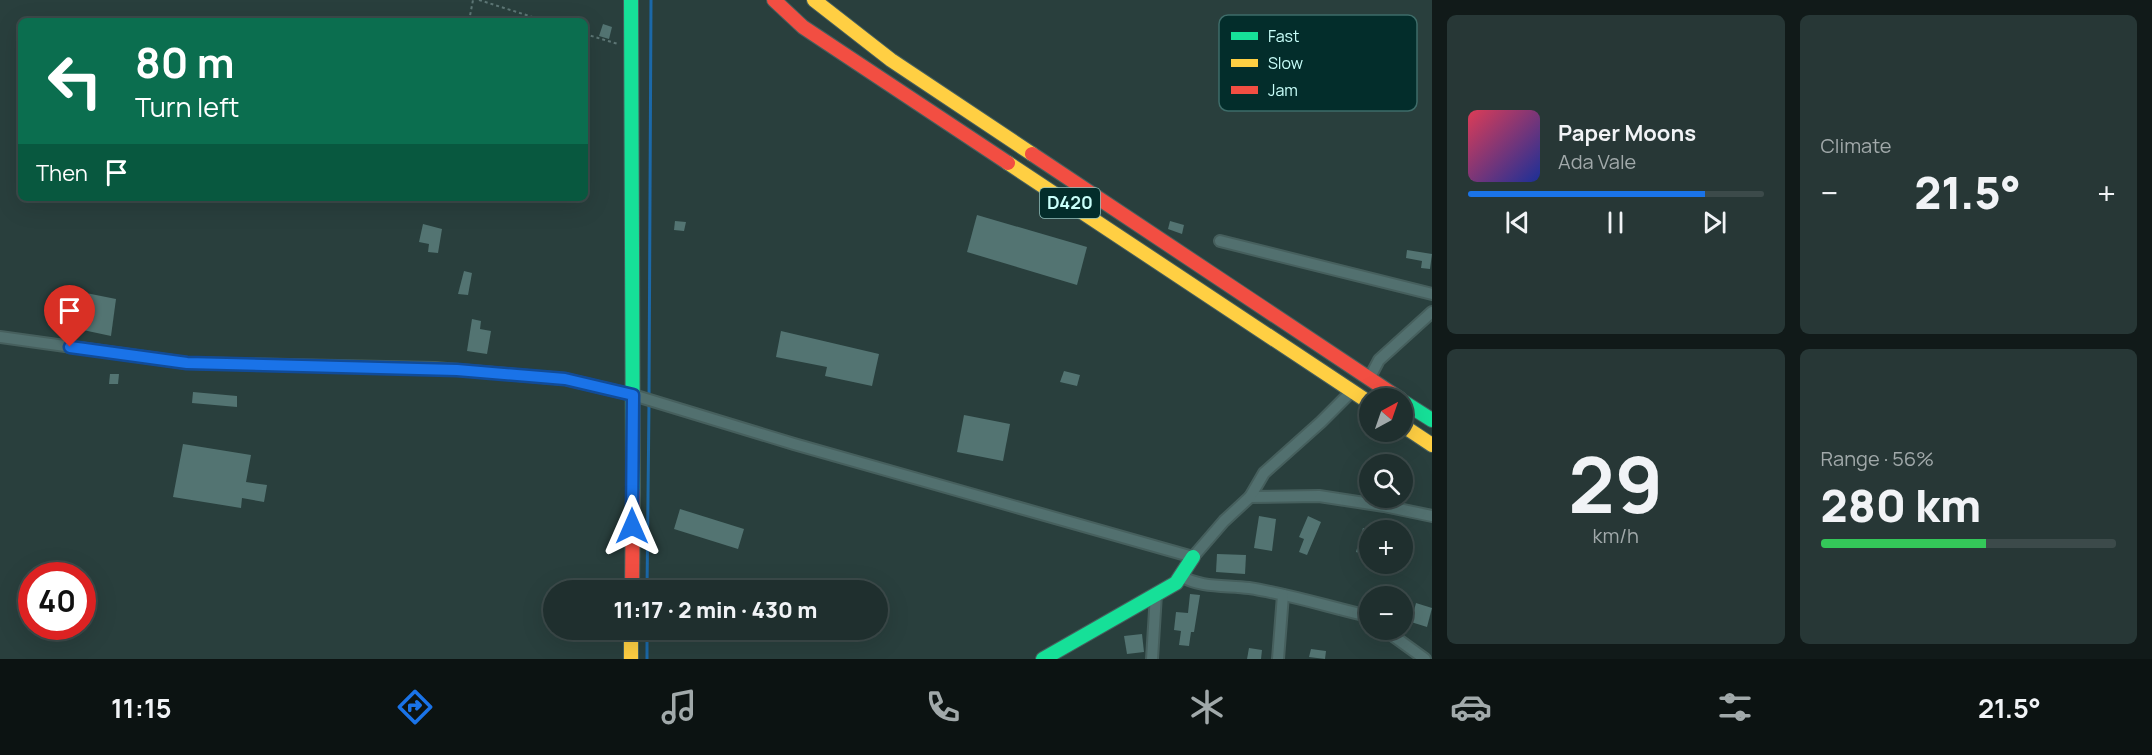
<!DOCTYPE html>
<html lang="en">
<head>
<meta charset="utf-8">
<style>
	:root { --surface:#1f2f2e; --page:#273736; --text:#f1f3f6; --muted:#a1a9aa; --line:#3c4a4a; --accent:#1a73e8 }
	body { margin:0; font-family:Manrope,sans-serif; background:var(--page); color:var(--text); height:100vh; display:flex; flex-direction:column; font-size:22px; white-space:nowrap }
	* { box-sizing:border-box; margin:0 }
	p { font-size:20px; color:var(--muted) }
	.icon { flex:none; width:33px; height:33px; fill:none; stroke:currentColor; stroke-width:2; stroke-linecap:round; stroke-linejoin:round }
	.map { position:relative; flex:1; overflow:hidden }
	.details { display:flex; flex-direction:column; gap:15px; padding:15px; background:#111a19; width:720px }
	.details>* { flex:none }
	.banner { position:absolute; left:18px; top:18px; width:570px; height:183px; border-radius:9px; box-shadow:0 6px 24px #0002,0 0 0 2px var(--line); background:#0b6e4f; color:#fff; overflow:hidden }
	.needle { width:39px; rotate:40deg }
	.tools { position:absolute; left:1359px; top:388px; display:grid; gap:12px }
	.tools a { display:grid; place-items:center; width:54px; height:54px; border-radius:50%; background:var(--surface); box-shadow:0 6px 24px #0002,0 0 0 2px var(--line); font-size:30px }
	.speed { position:absolute; left:18px; top:562px; display:flex; gap:12px; font-size:30px; font-weight:700; text-align:center }
	.speed>* { display:grid; place-content:center; width:78px; height:78px; border-radius:50%; background:var(--surface); box-shadow:0 6px 24px #0002,0 0 0 2px var(--line); line-height:1 }
	.speed .limit { border:9px solid #d22; background:#fff; color:#111 }
	.pin { position:absolute; display:grid; place-items:center; width:51px; height:51px; color:#fff; margin:-62px -26px; border-radius:50% 50% 50% 0; rotate:-45deg; box-shadow:0 0 6px #0007 }
	.pin .icon { rotate:45deg }
	.me { position:absolute; width:66px; margin:-33px; rotate:0deg; stroke-linejoin:round; filter:drop-shadow(0 0 4px #0008) }
	.turn { display:flex; align-items:center; gap:21px; height:126px; padding:0 18px; font-size:27px }
	.turn .icon { width:78px; height:78px; stroke-width:2.5 }
	.turn b { display:block; font-size:42px; line-height:51px }
	.then { display:flex; align-items:center; height:57px; padding:0 18px; background:#0003; gap:12px; font-size:22px }
	.big { font-size:45px; font-weight:800; line-height:1.1 }
	.details .card { flex:1; display:flex; flex-direction:column; justify-content:center; gap:9px; min-width:0; padding:0 21px; border-radius:9px; background:var(--page) }
	.details .dial { align-items:center; gap:0 }
	.dial b { font-size:78px; line-height:1 }
	.song { display:flex; align-items:center; gap:18px }
	.cover { width:72px; height:72px; border-radius:9px; background:linear-gradient(135deg,hsl(350 70% 55%),hsl(230 70% 35%)) }
	.played { height:6px; border-radius:3px; background:linear-gradient(90deg,var(--accent) 80%,var(--line) 80%) }
	.keys { display:flex; justify-content:space-around; direction:ltr }
	.heat { display:flex; justify-content:space-between; align-items:center; font-size:33px; direction:ltr }
	.charge { height:9px; border-radius:4px; background:linear-gradient(90deg,#34c759 56%,var(--line) 0) }
	.details .tiles { flex:1; display:grid; gap:15px; grid-template-columns:repeat(2,1fr) }
	.trip { position:absolute; left:543px; top:580px; width:345px; height:60px; border-radius:30px; background:var(--surface); box-shadow:0 6px 24px #0002,0 0 0 2px var(--line); font-weight:800; line-height:60px; text-align:center }
	.menu { display:flex; height:96px; justify-content:space-around; align-items:center; background:#0c1312; color:var(--muted) }
	.menu .icon { width:42px; height:42px }
	.menu .on { color:var(--accent) }
	.menu b { font-size:27px; color:var(--text) }
	main { display:flex; flex:1; min-height:0 }
	.map>svg:first-child { display:block }
</style>
</head>
<body>
<main>
<div class="map">
<svg width="1432" height="659" viewBox="0 0 1432 659">
	<rect width="100%" height="100%" fill="#293f3d"/>
	<g fill="none" stroke-linecap="round" stroke-linejoin="round">
		<g stroke="#1b68a8" stroke-width="3">
			<polyline points="649,397 651,0"/>
			<polyline points="647,591 649,404"/>
			<polyline points="647,659 647,630"/>
		</g>
	</g>
	<g fill="#537472">
		<polygon points="603,24 612,27 609,39 599,36"/>
		<polygon points="977,215 1087,247 1077,285 967,252"/>
		<polygon points="675,221 686,222 684,231 674,230"/>
		<polygon points="1170,221 1184,225 1182,234 1168,229"/>
		<polygon points="423,224 442,229 438,253 428,252 429,244 419,242"/>
		<polygon points="1407,250 1432,254 1430,269 1421,268 1422,261 1406,258"/>
		<polygon points="464,271 472,273 468,295 458,294"/>
		<polygon points="86,293 116,299 111,336 83,330"/>
		<polygon points="472,319 481,321 480,329 491,331 487,354 467,351"/>
		<polygon points="781,331 879,354 872,386 825,376 827,367 776,357"/>
		<polygon points="1064,371 1080,375 1077,386 1060,382"/>
		<polygon points="110,374 119,374 118,384 109,384"/>
		<polygon points="193,392 237,396 237,407 192,403"/>
		<polygon points="964,415 1010,424 1003,461 957,452"/>
		<polygon points="183,444 251,455 246,482 267,485 264,502 242,498 241,508 173,497"/>
		<polygon points="680,509 744,529 738,549 674,529"/>
		<polygon points="1259,516 1276,519 1272,551 1254,548"/>
		<polygon points="1308,516 1321,522 1307,555 1299,552 1304,539 1299,537"/>
		<polygon points="1363,528 1370,530 1370,556 1356,552"/>
		<polygon points="1217,554 1246,555 1245,574 1216,572"/>
		<polygon points="1190,594 1200,595 1194,632 1191,632 1189,646 1179,645 1181,631 1174,630 1176,612 1188,613"/>
		<polygon points="1416,603 1432,608 1427,627 1411,622"/>
		<polygon points="1142,634 1144,652 1127,654 1124,636"/>
		<polygon points="1249,648 1262,650 1261,659 1247,659"/>
		<polygon points="1311,649 1326,651 1325,659 1309,657"/>
	</g>
	<g fill="none" stroke-linecap="round" stroke-linejoin="round">
		<g stroke="#465f5d" stroke-width="14">
			<g id="street">
				<polyline points="1220,241 1432,294"/>
				<polyline points="0,337 187,363 435,368 565,379 633,395 794,444 1193,557 1224,521 1250,497 1319,496 1384,506 1432,516"/>
				<polyline points="1369,379 1379,360 1432,312"/>
				<polyline points="1250,497 1264,473 1321,422 1352,391"/>
				<path d="M 1181,576 C 1200,588 1227,585 1249,588 C 1288,594 1326,606 1364,615 L 1370,619"/>
				<polyline points="1385,630 1425,659"/>
				<polyline points="1152,659 1156,594"/>
				<polyline points="1278,659 1283,595"/>
			</g>
		</g>
		<g stroke="#465f5d" stroke-width="16">
			<g id="fast">
				<polyline points="631,0 633,492"/>
				<polyline points="1402,401 1432,420"/>
				<polyline points="1043,659 1176,583 1193,557"/>
			</g>
		</g>
		<g stroke="#465f5d" stroke-width="16">
			<g id="slow">
				<polyline points="814,0 891,60 1032,154"/>
				<polyline points="1008,163 1370,403"/>
				<polyline points="1402,425 1432,445"/>
				<polyline points="631,630 631,659"/>
			</g>
		</g>
		<g stroke="#465f5d" stroke-width="16">
			<g id="jam">
				<polyline points="774,0 803,27 1008,163"/>
				<polyline points="1032,154 1400,399"/>
				<polyline points="632,591 633,492"/>
			</g>
		</g>
		<g stroke="#5d7675" stroke-width="2" stroke-dasharray="3 3" stroke-linecap="butt">
			<polyline points="479,0 545,21"/>
			<polyline points="469,21 473,0"/>
			<polyline points="585,34 618,44"/>
		</g>
		<use href="#street" stroke="#52706f" stroke-width="10"/>
		<use href="#fast" stroke="#16e098" stroke-width="14"/>
		<use href="#slow" stroke="#ffcf43" stroke-width="14"/>
		<use href="#jam" stroke="#f24e42" stroke-width="14"/>
	</g>
	<g fill="none" stroke-linecap="round" stroke-linejoin="round">
		<g stroke="#114b97" stroke-width="15">
			<polyline id="route" points="70,347 187,363 457,370 565,379 633,395 632,526"/>
		</g>
		<use href="#route" stroke="#1a73e8" stroke-width="10"/>
	</g>
	<g text-anchor="middle" stroke-width="6" stroke-linejoin="round" paint-order="stroke">
		<rect fill="#032d2b" stroke="#8ec0bc" stroke-width="1.5" x="1040" y="188" width="60" height="30" rx="4.5"/>
		<g font-size="18" font-weight="bold" fill="#c9fffa">
			<text x="1070" y="209">D420</text>
		</g>
	</g>
	<rect x="1219" y="15" width="198" height="96" rx="9" fill="#032d2b" stroke="#3e6c69" stroke-width="1.5"/>
	<rect x="1231" y="32" width="27" height="8" fill="#16e098"/>
	<rect x="1231" y="59" width="27" height="8" fill="#ffcf43"/>
	<rect x="1231" y="86" width="27" height="8" fill="#f24e42"/>
	<g font-size="16" fill="#c9fffa">
		<text x="1268" y="42">Fast</text>
		<text x="1268" y="69">Slow</text>
		<text x="1268" y="96">Jam</text>
	</g>
</svg>
<div class="tools">
<a><svg class="needle" viewBox="-14 -14 28 28"><path d="M0-13l5 13h-10z" fill="#e53935"/><path d="M0 13l5-13h-10z" fill="#a1a9aa"/></svg></a>
<a><svg class="icon" aria-label="search" viewBox="0 0 24 24"><circle cx="10" cy="10" r="6"/><path d="M15 15l6 6"/></svg></a>
<a>+</a>
<a>−</a>
</div>
<div class="speed"><div class="limit">40</div></div>
<div class="pin" style="left:70px;top:347px;background:#d93025"><svg class="icon" aria-label="arrive" viewBox="0 0 24 24"><path d="M6 21V4h12l-3 4 3 4H6"/></svg></div>
<svg class="me" style="left:632px;top:526px" viewBox="-20 -20 40 40"><path d="M0-17L14 15 0 8-14 15z" fill="#1a73e8" stroke="#fff" stroke-width="4"/></svg>
<div class="trip">11:17 · 2 min · 430 m</div>
<div class="banner">
<div class="turn"><svg class="icon" aria-label="left" viewBox="0 0 24 24"><path d="M17 20v-9H6M10 6l-5 5 5 5"/></svg><div><b>80 m</b>Turn left</div></div>
<div class="then">Then<svg class="icon" aria-label="arrive" viewBox="0 0 24 24"><path d="M6 21V4h12l-3 4 3 4H6"/></svg></div>
</div>
</div>
<section class="details">
<div class="tiles">
<div class="card">
<div class="song"><i class="cover"></i><div><b>Paper Moons</b><p>Ada Vale</p></div></div>
<div class="played"></div>
<div class="keys"><svg class="icon" aria-label="previous" viewBox="0 0 24 24"><path d="M18 5L8 12l10 7zM5 5v14"/></svg><svg class="icon" aria-label="pause" viewBox="0 0 24 24"><path d="M8 5v14M16 5v14"/></svg><svg class="icon" aria-label="next" viewBox="0 0 24 24"><path d="M6 5l10 7-10 7zM19 5v14"/></svg></div>
</div>
<div class="card"><p>Climate</p>
<div class="heat"><a>−</a><b class="big">21.5°</b><a>+</a></div>
</div>
<div class="card dial"><b>29</b><p>km/h</p></div>
<div class="card"><p>Range · 56%</p><b class="big">280 km</b><div class="charge"></div></div>
</div>
</section>
</main>
<nav class="menu">
<b>11:15</b>
<svg class="icon on" aria-label="directions" viewBox="0 0 24 24"><path d="M12 3l9 9-9 9-9-9zM9 14v-3h6M13 9l2 2-2 2"/></svg>
<svg class="icon" aria-label="music" viewBox="0 0 24 24"><path d="M9 18V5l10-2v13"/><circle cx="6" cy="18" r="3"/><circle cx="16" cy="16" r="3"/></svg>
<svg class="icon" aria-label="phone" viewBox="0 0 24 24"><path d="M5 4h4l2 5-3 2q2 4 5 5l2-3 5 2v4C11 20 4 13 5 4z"/></svg>
<svg class="icon" aria-label="climate" viewBox="0 0 24 24"><path d="M12 3v18M4 7l16 10M4 17L20 7"/></svg>
<svg class="icon" aria-label="car" viewBox="0 0 24 24"><path d="M5 17H2v-5l4-1 3-4h7l3 4 3 1v5h-3M9 17h6M6 11h13"/><circle cx="7" cy="17" r="2"/><circle cx="17" cy="17" r="2"/></svg>
<svg class="icon" aria-label="filters" viewBox="0 0 24 24"><path d="M4 7h16M4 17h16"/><circle cx="9" cy="7" r="2"/><circle cx="15" cy="17" r="2"/></svg>
<b>21.5°</b>
</nav>
</body>
</html>
